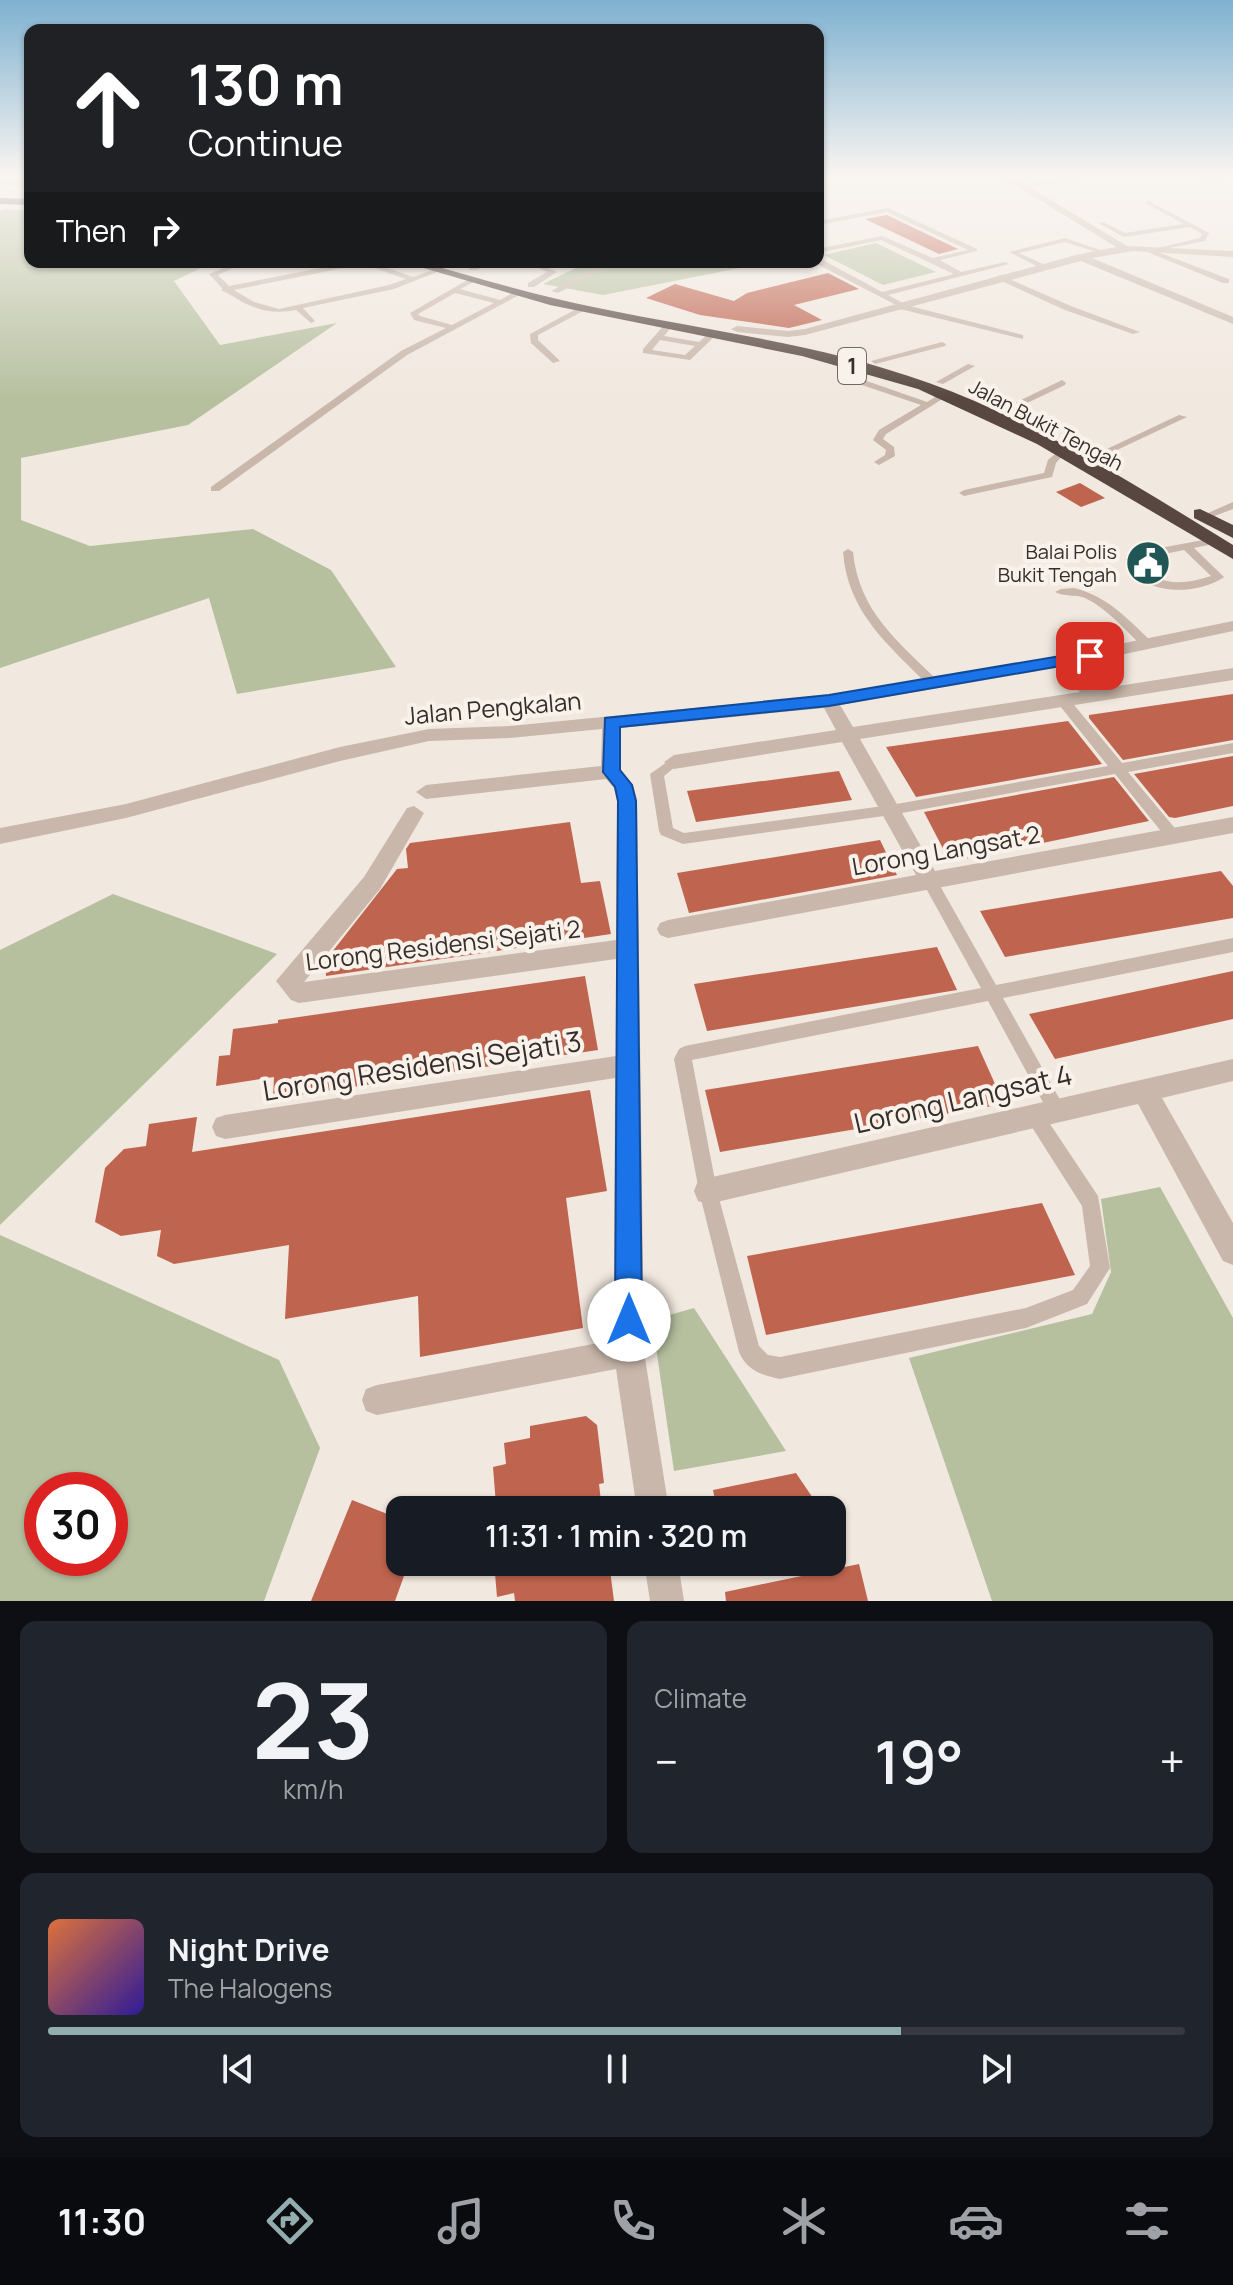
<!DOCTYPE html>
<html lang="en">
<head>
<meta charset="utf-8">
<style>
	:root { --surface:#171b24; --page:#20242c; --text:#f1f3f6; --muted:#9ea1a6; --line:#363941; --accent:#93acae }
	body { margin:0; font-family:Manrope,sans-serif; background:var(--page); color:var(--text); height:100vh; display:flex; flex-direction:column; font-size:30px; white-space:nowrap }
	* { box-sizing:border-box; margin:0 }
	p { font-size:26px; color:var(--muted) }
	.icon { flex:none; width:44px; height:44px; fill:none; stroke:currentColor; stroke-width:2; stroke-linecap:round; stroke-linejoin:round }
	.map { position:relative; height:1601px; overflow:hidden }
	.panel { display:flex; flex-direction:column; gap:20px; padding:20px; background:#0d0f14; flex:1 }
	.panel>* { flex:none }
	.hud { position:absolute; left:24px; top:24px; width:800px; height:244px; border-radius:16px; box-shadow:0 2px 6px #0004; background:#202124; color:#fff; overflow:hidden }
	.speed { position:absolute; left:24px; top:1472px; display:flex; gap:16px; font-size:40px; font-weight:700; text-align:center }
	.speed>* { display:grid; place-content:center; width:104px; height:104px; border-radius:50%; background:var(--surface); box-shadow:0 2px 6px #0004; line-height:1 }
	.speed .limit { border:12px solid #d22; background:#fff; color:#111 }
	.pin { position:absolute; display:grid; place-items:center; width:68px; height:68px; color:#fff; margin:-34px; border-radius:16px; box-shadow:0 4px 12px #0006 }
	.me { position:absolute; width:88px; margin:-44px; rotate:0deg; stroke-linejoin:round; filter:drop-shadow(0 0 6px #0008) }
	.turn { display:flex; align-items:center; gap:28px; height:168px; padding:0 32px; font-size:36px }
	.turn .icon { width:104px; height:104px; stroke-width:2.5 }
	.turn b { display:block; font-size:56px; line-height:68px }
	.then { display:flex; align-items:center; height:76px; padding:0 32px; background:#0003; gap:16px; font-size:30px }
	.big { font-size:60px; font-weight:600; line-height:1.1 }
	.panel .tile { flex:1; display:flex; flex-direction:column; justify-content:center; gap:12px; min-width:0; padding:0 28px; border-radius:16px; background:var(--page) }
	.panel .dial { align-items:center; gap:0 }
	.dial b { font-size:104px; line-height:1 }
	.song { display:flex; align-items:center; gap:24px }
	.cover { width:96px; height:96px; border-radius:12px; background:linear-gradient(135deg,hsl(20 70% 55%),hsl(250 70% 35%)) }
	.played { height:8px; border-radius:4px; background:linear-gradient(90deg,var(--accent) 75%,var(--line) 75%) }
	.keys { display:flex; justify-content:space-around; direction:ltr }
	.heat { display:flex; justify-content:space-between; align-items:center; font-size:44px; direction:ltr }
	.panel .tiles { flex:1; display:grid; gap:20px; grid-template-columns:1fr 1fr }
	.tile:last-child { grid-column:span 2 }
	.trip { position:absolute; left:386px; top:1496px; width:460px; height:80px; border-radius:16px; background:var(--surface); box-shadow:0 2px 6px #0004; font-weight:600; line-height:80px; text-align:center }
	.tabs { display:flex; height:128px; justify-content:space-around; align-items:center; background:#090b0e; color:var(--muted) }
	.tabs .icon { width:56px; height:56px }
	.tabs .selected { color:var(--accent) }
	.tabs b { font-size:36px; color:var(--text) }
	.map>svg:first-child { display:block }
</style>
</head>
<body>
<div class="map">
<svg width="1233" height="1601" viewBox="0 0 1233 1601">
	<rect width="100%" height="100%" fill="#f1e8df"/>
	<g fill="#b6c09f" fill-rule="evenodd">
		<polygon points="5,209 30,211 30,262 214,262 174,281 220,345 337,323 188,425 21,458 21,520 90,546 253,529 331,570 396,667 237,694 209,598 0,668 0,211"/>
		<polygon points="876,243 936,272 883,285 824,255"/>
		<polygon points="588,262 773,262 785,268 745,267 603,295 543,284"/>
		<polygon points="113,894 277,954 0,1225 0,950"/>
		<polygon points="1160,1187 1233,1318 1233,1601 992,1601 909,1358 1092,1314 1111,1272 1101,1199"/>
		<path d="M 0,1235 L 279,1360 L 320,1448 L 264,1601 L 0,1601 ZM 42,1490 L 110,1490 L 110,1558 L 42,1558 Z"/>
		<polygon points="694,1308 786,1451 674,1471 652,1320"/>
	</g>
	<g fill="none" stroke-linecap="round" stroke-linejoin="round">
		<polyline stroke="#7fadac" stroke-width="3" points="1204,179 1222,175"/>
	</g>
	<g fill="#bf644f">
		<polygon points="887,215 958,249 939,254 865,219"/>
		<polygon points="828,273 859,289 794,305 822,320 789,328 700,315 646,298 675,284 734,301 747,293"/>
		<polygon points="1080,483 1105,498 1081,507 1056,492"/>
		<polygon points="1233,694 1233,740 1123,760 1089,718 1089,715"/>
		<polygon points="1068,721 1102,764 916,797 886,747"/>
		<polygon points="1233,756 1233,806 1175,818 1169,817 1134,774"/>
		<polygon points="839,771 852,800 696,822 687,791"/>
		<polygon points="1114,777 1149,821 950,862 924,812"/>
		<polygon points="570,822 581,883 600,881 611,934 326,976 325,961 397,869 408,868 406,849 410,843"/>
		<polygon points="880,840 897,875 689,913 677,873"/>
		<polygon points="1221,871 1233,886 1233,918 1005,957 980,911"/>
		<polygon points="937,947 957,990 707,1031 694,984"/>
		<polygon points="1233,971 1233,1019 1055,1059 1029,1014"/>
		<polygon points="585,976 598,1050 273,1099 274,1077 216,1086 219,1056 230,1055 233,1029 278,1023 278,1020"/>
		<polygon points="978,1046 1004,1104 720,1152 705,1090"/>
		<polygon points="590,1090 607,1191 566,1198 583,1328 420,1357 418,1296 285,1319 289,1245 174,1264 157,1256 161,1230 121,1236 95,1222 105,1168 124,1149 146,1146 149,1124 197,1117 192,1152"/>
		<polygon points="1042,1203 1075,1275 766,1335 747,1256"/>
		<polygon points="586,1416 597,1425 604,1483 599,1484 602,1510 525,1510 524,1499 496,1505 493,1467 506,1464 504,1443 530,1438 530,1426"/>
		<polygon points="796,1473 821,1510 717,1510 713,1490"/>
		<polygon points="352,1500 400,1519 400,1562 409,1562 395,1601 311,1601"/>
		<polygon points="494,1562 609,1562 614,1601 515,1601 514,1593 497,1597"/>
		<polygon points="859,1564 868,1601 726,1601 725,1592"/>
	</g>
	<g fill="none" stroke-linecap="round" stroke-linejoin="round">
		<g fill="#c9b7ab" fill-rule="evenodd">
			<polygon points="1147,200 1209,233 1205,241 1155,251 1229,279 1229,283 1223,283 1145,251 1200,238 1202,234 1190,227 1124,237 1098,223 1103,222 1125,233 1184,224 1145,203"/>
			<polygon points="888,208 977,249 977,251 940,260 961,272 1005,262 1009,264 888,295 906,305 1023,335 1023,339 896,308 896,305 815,263 818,262 818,259 821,259 882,292 954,274 881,240 818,253 818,249 882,236 933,258 968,250 887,212 818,225 818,221"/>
			<polygon points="1065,238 1106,252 1103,254 1065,242 1019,253 1045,265 1042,269 1009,252"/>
			<path d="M 237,262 L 247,262 L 218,275 L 229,286 L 351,262 L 371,262 L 413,277 L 438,268 L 442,270 L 394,289 L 303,308 L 315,321 L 311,323 L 296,310 C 275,314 258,311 239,300 C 233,297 229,293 222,291 L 222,288 L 209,274 ZM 363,264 L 406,279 L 389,285 L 279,309 L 254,302 L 234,290 Z"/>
			<polygon points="526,262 536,262 557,272 534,287 528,287 528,283 547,272"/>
			<polygon points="607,262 617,262 558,293 551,291"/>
			<polygon points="1000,275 1071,306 1140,332 1133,334 1065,310 997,279 996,277"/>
			<path d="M 471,278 L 474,278 L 474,282 L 460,289 L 500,300 L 516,291 L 523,293 L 407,355 L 219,491 L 211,491 L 211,487 L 401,351 L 446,328 L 414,320 L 410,313 ZM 455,293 L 494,303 L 452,325 L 420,316 L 418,314 Z"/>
			<polygon points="580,307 587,309 538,335 538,340 560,361 553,363 531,343 530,334"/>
			<path d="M 666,323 L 673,325 L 664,336 L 699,342 L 710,332 L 717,334 L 690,360 L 643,353 L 643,349 ZM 660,340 L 695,346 L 685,355 L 652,350 Z"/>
			<polygon points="942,342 946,344 945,346 875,364 871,361"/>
			<polygon points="968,364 975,366 943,384 936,382"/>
			<polygon points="864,368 871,370 864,380 927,402 942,393 949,395 886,434 883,439 894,447 895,456 879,465 874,462 885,455 886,450 873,440 879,430 921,405 856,383 855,381"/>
			<polygon points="1062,380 1066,383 1065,385 1010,411 1003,409"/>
			<polygon points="1179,415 1187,417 1100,458 1092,456"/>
			<polygon points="1061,449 1066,452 1056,463 1052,477 964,496 959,493 964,490 1044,473 1048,460"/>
			<polygon points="1233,502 1233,509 1204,520 1199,517"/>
			<path d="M 1214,538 L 1218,539 L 1218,543 L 1194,548 L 1224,577 C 1202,592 1164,595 1142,580 C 1135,575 1130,567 1125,560 L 1129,554 L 1133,553 ZM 1184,550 L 1211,576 C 1182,586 1155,586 1136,560 Z"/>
			<path d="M 848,549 L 853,552 C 859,612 898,641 938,681 L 940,684 L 938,687 L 930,687 C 889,645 848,614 843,552 Z"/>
			<path d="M 1074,588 C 1107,596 1128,619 1152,642 L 1154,645 L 1152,648 L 1144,648 C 1126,631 1108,609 1085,598 C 1075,594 1064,597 1055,592 L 1061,589 Z"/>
			<polygon points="1065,699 1070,700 1122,763 1233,743 1233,753 1128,772 1178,832 1180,836 1178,840 1168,840 1115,774 891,815 683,844 661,835 659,831 650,774 674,757 681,762 664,776 673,828 684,833 891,805 1108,766 1060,706 1059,703 1060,700"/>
			<path d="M 930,875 L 935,877 L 996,985 L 1233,938 L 1233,952 L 1003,998 L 1063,1105 L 1066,1111 L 1063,1117 L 1057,1119 L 1051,1117 L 988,1001 L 692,1060 L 717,1191 L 759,1346 L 768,1355 L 780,1357 L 1026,1308 L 1073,1290 L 1090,1266 L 1082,1206 L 1028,1121 L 1025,1115 L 1028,1109 L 1034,1107 L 1040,1109 L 1098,1196 L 1110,1268 L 1087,1304 L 1026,1328 L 780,1379 C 762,1375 747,1371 739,1352 L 699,1191 L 674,1059 L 679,1049 L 685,1046 L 981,988 L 922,881 L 925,877 Z"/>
		</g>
		<g fill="#c9b7ab" fill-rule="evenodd">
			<polygon points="999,175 1008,175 1024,184 1085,175 1031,188 1127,246 1233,251 1233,257 1133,251 1092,258 1233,317 1233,324 1081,261 805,335 788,337 737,332 731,329 737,326 788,331 805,329 1076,255 1116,247"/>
			<polygon points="0,179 30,180 30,186 0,185"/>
			<polygon points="818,185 822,191 818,194"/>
			<polygon points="478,262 491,262 477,270 469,270 469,266"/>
			<path d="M 1233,621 L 1233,631 L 1073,665 L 1099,689 L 1233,668 L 1233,680 L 860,739 L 935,871 L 1233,817 L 1233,833 L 668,938 L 660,935 L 657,929 L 660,923 L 668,920 L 916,875 L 842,742 L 674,769 L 664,762 L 674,755 L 836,730 L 824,708 L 620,728 L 621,770 L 633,785 L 637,801 L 644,1352 L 669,1510 L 637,1510 L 616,1369 L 377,1415 L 366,1411 L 362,1400 L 366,1389 L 377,1385 L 614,1340 L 615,1078 L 225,1139 L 216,1136 L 212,1127 L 216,1118 L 225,1115 L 616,1056 L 616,959 L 299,1003 L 291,1000 L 276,981 L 364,877 L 407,808 L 414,806 L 424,813 L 380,889 L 304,982 L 616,940 L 617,801 L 614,788 L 606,779 L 426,799 L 416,792 L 426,785 L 601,766 L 602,729 L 510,738 L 429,741 L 340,761 L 126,818 L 0,844 L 0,828 L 126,804 L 340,747 L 429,729 L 510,726 L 829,695 L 1060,656 ZM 1056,668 L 1080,692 L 853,727 L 840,705 Z"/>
			<polygon points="1233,1059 1233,1081 1162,1098 1233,1223 1233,1265 1223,1261 1138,1104 708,1204 698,1201 694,1191 698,1181 708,1178"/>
			<polygon points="644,1562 678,1562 684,1601 650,1601"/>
		</g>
		<g fill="#584741" fill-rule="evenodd">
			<polygon points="0,198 30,199 30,205 0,204"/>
			<path d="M 403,262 L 422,262 C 480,279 539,296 598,308 C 709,331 822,344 929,383 C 1037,422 1135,485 1233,545 L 1233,559 L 1037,444 L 918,389 L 802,356 L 550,305 Z"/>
			<polygon points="1200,509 1233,525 1233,538 1194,518 1194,510"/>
		</g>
	</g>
	<linearGradient id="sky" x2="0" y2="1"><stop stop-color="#7eb1d0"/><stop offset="0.44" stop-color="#f9f5f1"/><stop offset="1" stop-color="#f9f5f1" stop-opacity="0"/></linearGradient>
	<rect width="1233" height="399" fill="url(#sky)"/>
	<polygon fill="#1a73e8" stroke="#114b97" stroke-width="2" points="1090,651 1095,653 1095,660 829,706 620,727 620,770 632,785 636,801 642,1320 638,1329 629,1333 619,1329 615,1320 618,801 615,787 603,772 605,718 829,695"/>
	<defs>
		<g id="civic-disc" transform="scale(2.3)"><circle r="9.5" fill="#215656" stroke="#f9f2eb"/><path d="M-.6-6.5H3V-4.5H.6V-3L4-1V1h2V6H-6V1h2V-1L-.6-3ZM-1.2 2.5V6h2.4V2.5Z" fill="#fff"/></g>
	</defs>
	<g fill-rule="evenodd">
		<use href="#civic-disc" x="1148" y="563"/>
	</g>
	<g text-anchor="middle" stroke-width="8" stroke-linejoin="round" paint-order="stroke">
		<g font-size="20" fill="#372d2a" stroke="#f9f2eb">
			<text transform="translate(1046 425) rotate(28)" y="7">Jalan Bukit Tengah</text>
		</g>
		<g font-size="20" fill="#372d2a" stroke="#f9f2eb" text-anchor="end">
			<text x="1117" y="559">Balai Polis<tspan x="1117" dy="23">Bukit Tengah</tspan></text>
		</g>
		<rect fill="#f9f2eb" stroke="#716864" stroke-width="2" x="838" y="348" width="28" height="36" rx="6"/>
		<g font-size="22" font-weight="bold" fill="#372d2a">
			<text x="852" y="374">1</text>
		</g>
		<g font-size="24" fill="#372d2a" stroke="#f9f2eb">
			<text transform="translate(493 709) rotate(-5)" y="8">Jalan Pengkalan</text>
			<text transform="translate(946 851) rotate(-10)" y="8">Lorong Langsat 2</text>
			<text transform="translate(443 946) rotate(-7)" y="8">Lorong Residensi Sejati 2</text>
		</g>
		<g font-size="28" fill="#372d2a" stroke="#f9f2eb">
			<text transform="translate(422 1066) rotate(-9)" y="10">Lorong Residensi Sejati 3</text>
			<text transform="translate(963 1099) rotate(-13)" y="10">Lorong Langsat 4</text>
		</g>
	</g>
</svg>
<div class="speed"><div class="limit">30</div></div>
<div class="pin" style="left:1090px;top:656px;background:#d93025"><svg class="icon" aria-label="arrive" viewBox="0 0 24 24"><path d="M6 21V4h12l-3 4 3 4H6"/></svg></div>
<svg class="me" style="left:629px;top:1320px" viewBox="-20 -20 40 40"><circle r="19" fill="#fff"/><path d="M0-13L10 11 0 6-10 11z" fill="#1a73e8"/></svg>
<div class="trip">11:31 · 1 min · 320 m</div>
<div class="hud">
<div class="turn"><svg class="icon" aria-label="ahead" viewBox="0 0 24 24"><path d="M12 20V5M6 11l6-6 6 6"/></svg><div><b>130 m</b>Continue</div></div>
<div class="then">Then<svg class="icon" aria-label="right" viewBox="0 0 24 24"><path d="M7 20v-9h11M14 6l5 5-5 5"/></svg></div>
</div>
</div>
<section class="panel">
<div class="tiles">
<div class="tile dial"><b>23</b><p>km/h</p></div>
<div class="tile"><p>Climate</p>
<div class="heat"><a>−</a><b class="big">19°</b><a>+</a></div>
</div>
<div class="tile">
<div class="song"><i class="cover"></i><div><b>Night Drive</b><p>The Halogens</p></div></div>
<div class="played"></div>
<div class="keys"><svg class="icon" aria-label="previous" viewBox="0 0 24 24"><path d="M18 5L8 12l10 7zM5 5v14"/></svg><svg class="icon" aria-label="pause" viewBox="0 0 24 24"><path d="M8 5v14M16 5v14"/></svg><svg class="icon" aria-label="next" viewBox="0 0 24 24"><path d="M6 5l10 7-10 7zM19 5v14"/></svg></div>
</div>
</div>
</section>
<nav class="tabs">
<b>11:30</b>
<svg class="icon selected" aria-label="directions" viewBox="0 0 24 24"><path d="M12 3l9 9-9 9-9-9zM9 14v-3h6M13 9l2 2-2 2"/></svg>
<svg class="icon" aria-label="music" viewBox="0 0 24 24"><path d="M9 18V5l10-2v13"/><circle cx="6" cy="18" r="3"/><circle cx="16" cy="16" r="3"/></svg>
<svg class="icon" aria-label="phone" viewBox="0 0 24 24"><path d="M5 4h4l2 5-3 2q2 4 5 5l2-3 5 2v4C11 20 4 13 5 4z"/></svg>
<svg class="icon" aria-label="climate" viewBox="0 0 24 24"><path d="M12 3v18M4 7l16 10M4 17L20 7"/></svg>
<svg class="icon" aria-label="car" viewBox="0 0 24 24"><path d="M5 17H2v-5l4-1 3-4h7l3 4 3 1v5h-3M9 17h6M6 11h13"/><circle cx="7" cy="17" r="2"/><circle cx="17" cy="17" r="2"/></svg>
<svg class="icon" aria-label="filters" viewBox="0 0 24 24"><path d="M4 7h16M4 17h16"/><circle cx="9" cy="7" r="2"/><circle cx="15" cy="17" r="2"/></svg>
</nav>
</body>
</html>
